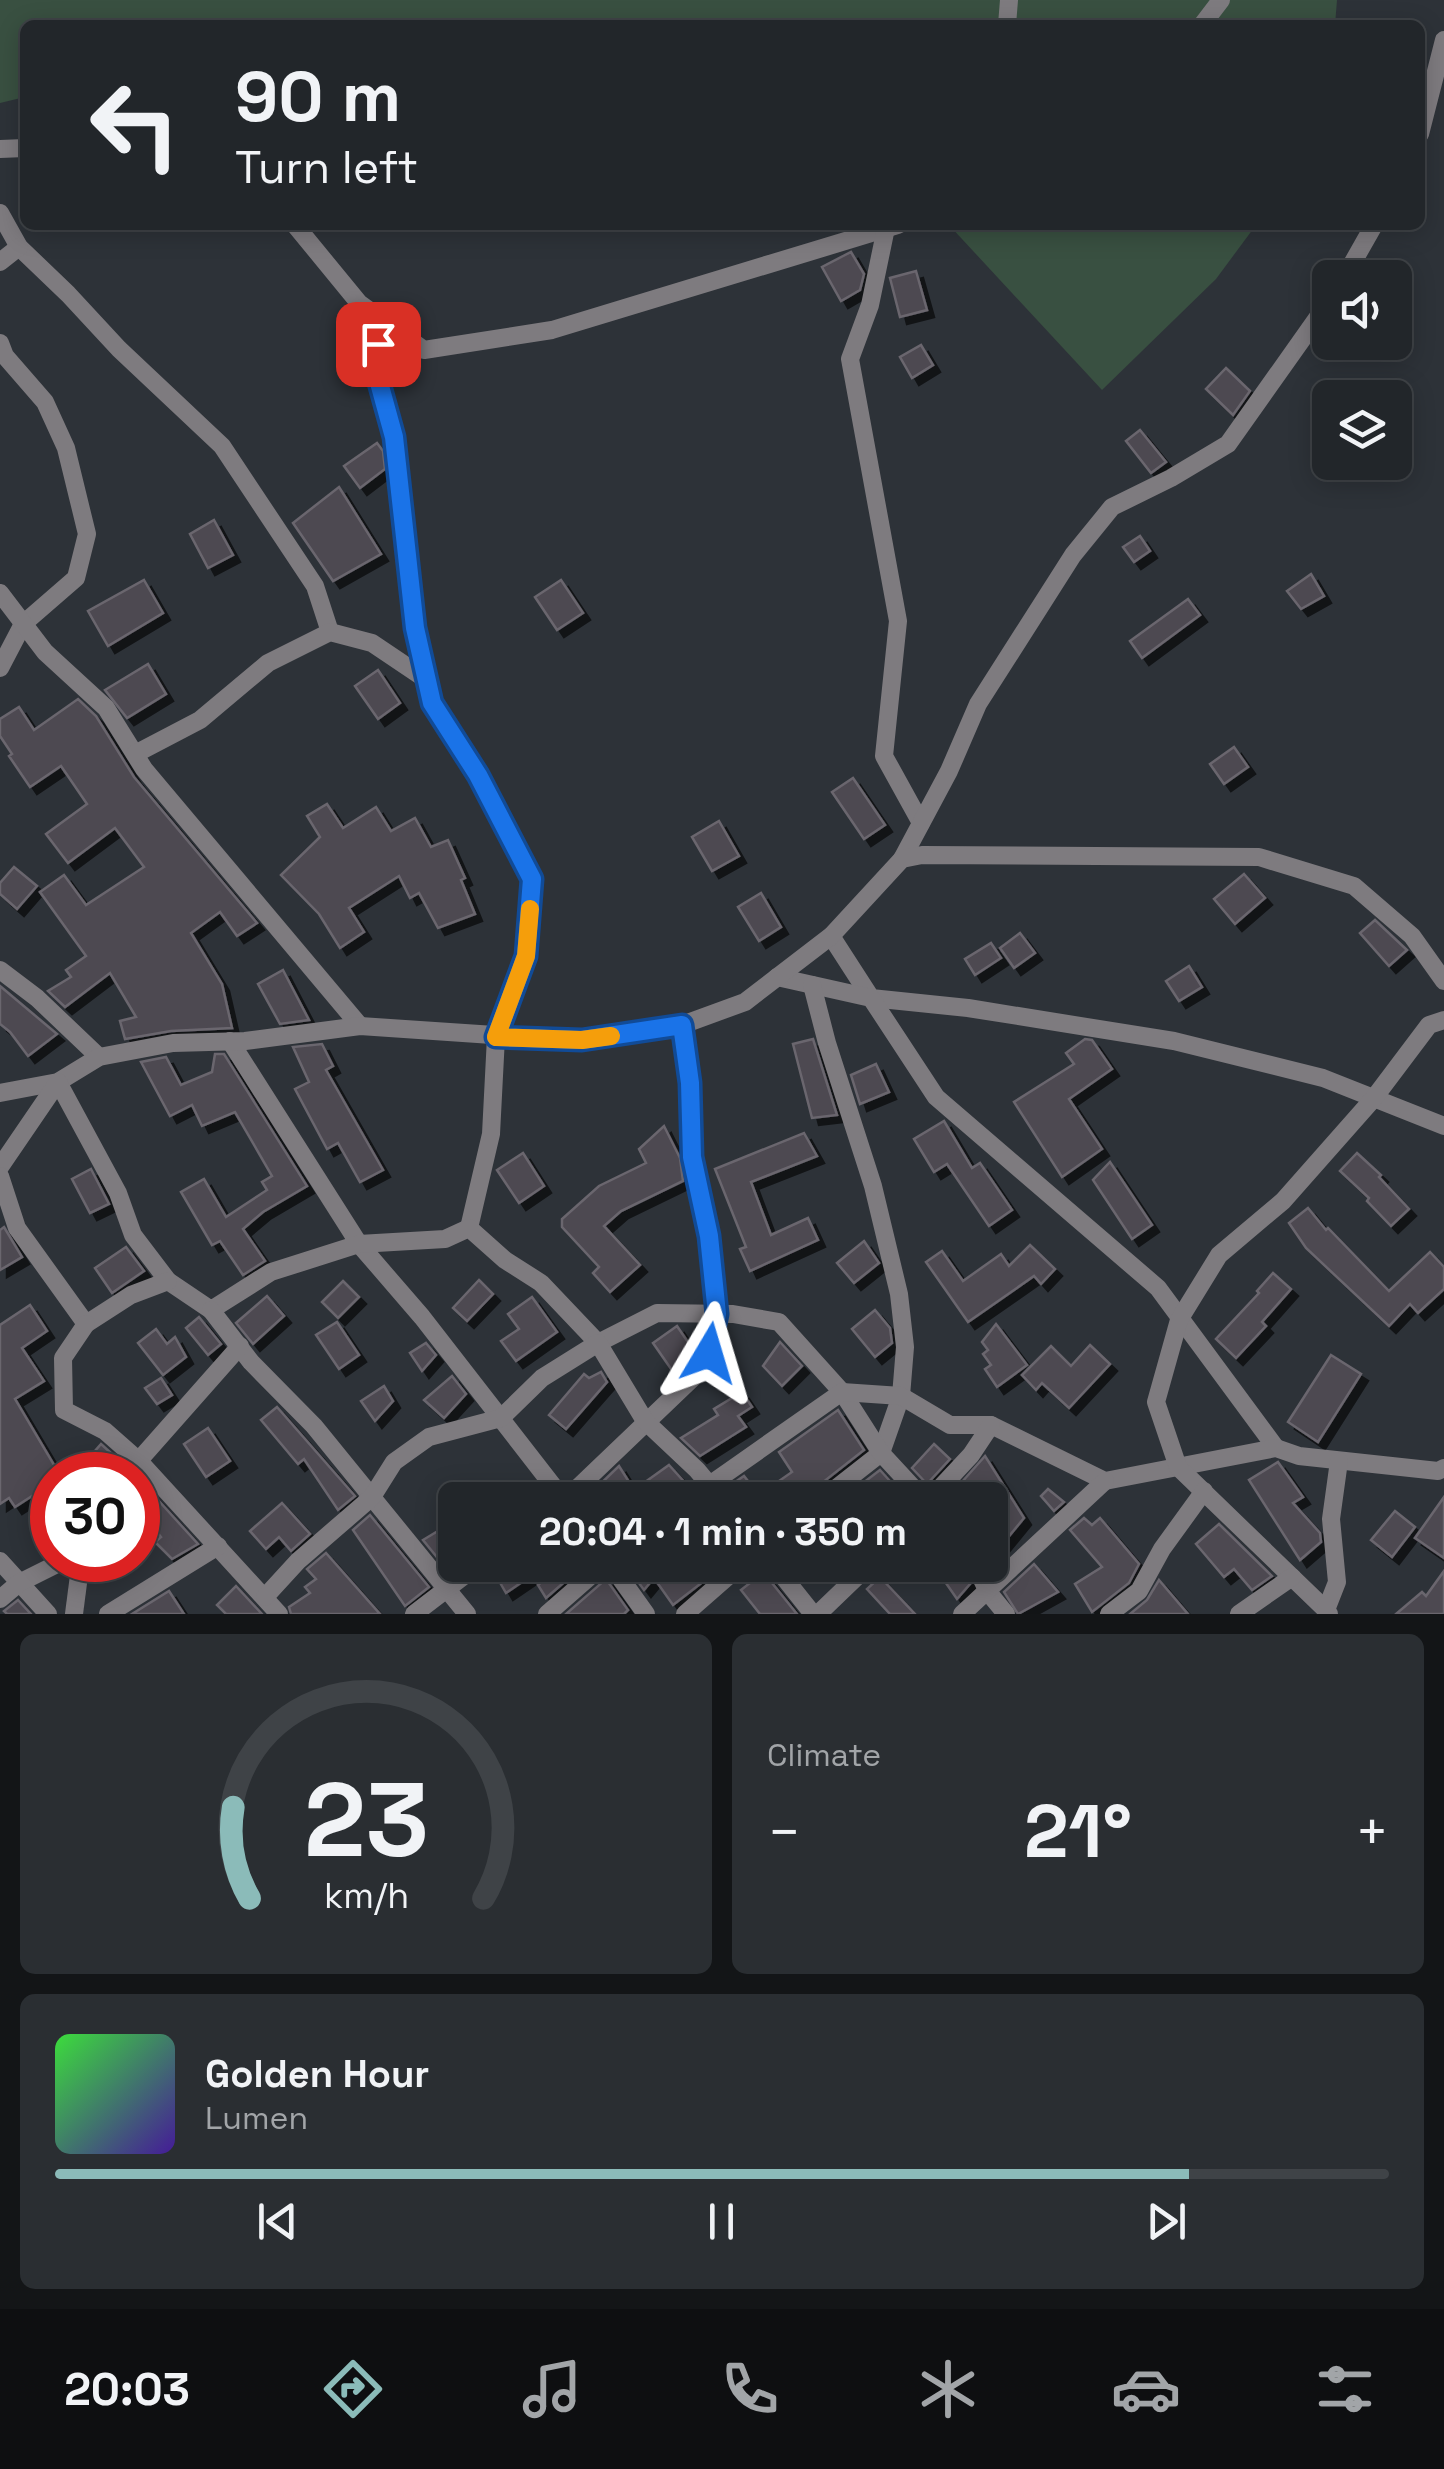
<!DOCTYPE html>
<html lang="en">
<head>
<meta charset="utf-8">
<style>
	:root { --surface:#22262a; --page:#2a2e32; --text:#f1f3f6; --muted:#a2a5a8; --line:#3f4347; --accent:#8bbbb9 }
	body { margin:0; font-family:"Space Grotesk",sans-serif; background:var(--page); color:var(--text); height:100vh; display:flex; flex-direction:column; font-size:38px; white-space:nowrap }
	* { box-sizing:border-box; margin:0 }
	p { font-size:32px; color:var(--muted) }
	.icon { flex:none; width:55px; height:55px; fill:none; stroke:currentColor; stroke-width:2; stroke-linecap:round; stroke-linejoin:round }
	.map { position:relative; height:1614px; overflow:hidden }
	.panel { display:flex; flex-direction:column; gap:20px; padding:20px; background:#131517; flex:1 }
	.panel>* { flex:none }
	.banner { position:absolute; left:20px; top:20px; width:1405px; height:210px; border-radius:15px; box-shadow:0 5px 25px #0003,0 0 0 2px var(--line); background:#22262a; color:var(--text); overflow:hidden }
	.fabs { position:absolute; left:1312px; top:260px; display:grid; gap:20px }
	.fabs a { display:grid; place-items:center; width:100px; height:100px; border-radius:15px; background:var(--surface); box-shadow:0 5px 25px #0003,0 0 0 2px var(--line); font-size:50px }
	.speed { position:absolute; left:30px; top:1452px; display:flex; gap:20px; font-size:50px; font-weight:700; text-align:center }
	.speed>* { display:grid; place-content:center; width:130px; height:130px; border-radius:50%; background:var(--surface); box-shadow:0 5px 25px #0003,0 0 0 2px var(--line); line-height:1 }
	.speed .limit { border:15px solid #d22; background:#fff; color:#111 }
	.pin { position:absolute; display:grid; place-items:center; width:85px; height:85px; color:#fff; margin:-42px; border-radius:20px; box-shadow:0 5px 15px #0006 }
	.me { position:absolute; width:110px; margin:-55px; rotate:7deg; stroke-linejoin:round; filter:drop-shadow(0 0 8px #0008) }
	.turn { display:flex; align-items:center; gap:35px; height:210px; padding:0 50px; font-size:45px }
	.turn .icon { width:130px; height:130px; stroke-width:2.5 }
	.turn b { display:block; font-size:70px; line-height:85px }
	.big { font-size:75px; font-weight:600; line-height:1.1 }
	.panel .tile { flex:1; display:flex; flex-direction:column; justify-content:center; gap:15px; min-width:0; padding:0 35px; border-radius:15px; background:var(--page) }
	.panel .dial { align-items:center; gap:0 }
	.dial svg { height:260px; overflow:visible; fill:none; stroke:var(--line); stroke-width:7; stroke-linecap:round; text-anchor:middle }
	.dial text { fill:var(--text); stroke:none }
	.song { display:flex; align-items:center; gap:30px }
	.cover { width:120px; height:120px; border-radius:15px; background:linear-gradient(135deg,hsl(120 70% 55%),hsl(260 70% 35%)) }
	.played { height:10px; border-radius:5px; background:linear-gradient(90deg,var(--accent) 85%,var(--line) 85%) }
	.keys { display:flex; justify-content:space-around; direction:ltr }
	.heat { display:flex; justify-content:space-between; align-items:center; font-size:55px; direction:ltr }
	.panel .tiles { flex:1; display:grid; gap:20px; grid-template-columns:1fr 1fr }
	.tile:last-child { grid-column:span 2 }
	.trip { position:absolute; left:438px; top:1482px; width:570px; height:100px; border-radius:15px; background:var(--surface); box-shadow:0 5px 25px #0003,0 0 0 2px var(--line); font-weight:600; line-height:100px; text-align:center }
	.tabs { display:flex; height:160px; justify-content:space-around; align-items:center; background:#0e0f11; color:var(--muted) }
	.tabs .icon { width:70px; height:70px }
	.tabs .active { color:var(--accent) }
	.tabs b { font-size:45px; color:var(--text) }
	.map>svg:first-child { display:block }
</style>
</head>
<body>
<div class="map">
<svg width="1444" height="1614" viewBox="0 0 1444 1614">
	<defs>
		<filter id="shadow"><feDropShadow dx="7" dy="7" stdDeviation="0" flood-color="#0009"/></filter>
	</defs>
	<rect width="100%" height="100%" fill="#2d3238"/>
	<g fill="#395041">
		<polygon points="0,0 1337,0 1335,25 25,25 25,97 0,103"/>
		<polygon points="949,225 1256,225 1216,279 1102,390"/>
	</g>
	<g fill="#4d4951" stroke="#6a666e" stroke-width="2.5" filter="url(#shadow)">
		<polygon points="851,252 864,274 860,290 841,301 822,267"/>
		<polygon points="916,271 927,310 900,317 890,278"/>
		<polygon points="921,345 933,365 912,378 900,357"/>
		<polygon points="1226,368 1250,391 1233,415 1206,389"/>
		<polygon points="1140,430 1166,462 1151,473 1126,441"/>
		<polygon points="377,443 383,451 385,469 360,488 344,466"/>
		<polygon points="339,487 381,554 333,581 293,523"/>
		<polygon points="214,520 233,555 208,568 190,534"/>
		<polygon points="1140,536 1150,551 1134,562 1123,547"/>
		<polygon points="1311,574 1324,596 1301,609 1287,591"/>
		<polygon points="144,580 163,613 108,646 88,611"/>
		<polygon points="561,580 583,613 557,630 535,597"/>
		<polygon points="1188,599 1200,615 1142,658 1130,641"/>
		<polygon points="148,664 166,694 127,718 105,690"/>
		<polygon points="378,670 400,703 378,719 355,686"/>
		<polygon points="78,699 96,716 134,777 257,923 237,936 220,912 191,933 222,984 232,1028 171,1031 125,1039 120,1021 136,1017 110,973 65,1007 48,991 71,977 66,970 86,956 40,892 64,875 86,905 144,867 115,828 68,863 46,834 87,804 61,766 30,787 9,756 12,754 0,736 0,719 19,707 34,730"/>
		<polygon points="1234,747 1248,767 1224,784 1210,764"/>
		<polygon points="853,778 885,825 864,839 832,792"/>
		<polygon points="327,804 343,828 376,807 391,831 415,818 431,847 448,840 465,878 461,880 475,914 438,928 419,893 410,898 399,876 349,908 364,932 340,948 319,914 281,875 320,837 307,816"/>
		<polygon points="719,821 739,856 712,871 692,837"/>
		<polygon points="14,867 37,886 17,909 0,894 0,883"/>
		<polygon points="1244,874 1265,898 1235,924 1214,899"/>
		<polygon points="761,893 781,927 759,941 738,907"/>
		<polygon points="1375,920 1407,950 1389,966 1360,933"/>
		<polygon points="1020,933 1035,953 1014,968 1000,948"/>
		<polygon points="991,943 1001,958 975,975 965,959"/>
		<polygon points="1189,966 1202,987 1179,1001 1166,981"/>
		<polygon points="283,970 309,1020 280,1024 258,984"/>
		<polygon points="0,986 57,1034 28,1056 10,1032 0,1024"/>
		<polygon points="813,1039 837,1115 812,1118 793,1044"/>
		<polygon points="1085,1039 1092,1040 1112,1069 1069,1099 1102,1149 1062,1177 1014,1102 1074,1064 1066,1053"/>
		<polygon points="322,1044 333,1066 326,1070 383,1170 360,1182 338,1143 327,1149 295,1089 309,1082 293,1047"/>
		<polygon points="215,1054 224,1054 307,1186 263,1212 243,1229 265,1261 243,1275 220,1241 212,1245 181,1192 204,1179 226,1217 267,1190 262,1182 272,1176 235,1112 202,1126 192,1105 170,1116 141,1062 166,1057 181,1085 212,1072"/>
		<polygon points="876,1064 889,1092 860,1104 851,1075"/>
		<polygon points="944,1121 972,1168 980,1163 1012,1210 989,1226 947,1164 934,1172 914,1139"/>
		<polygon points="664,1126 680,1158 683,1181 621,1211 604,1226 640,1265 610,1292 593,1273 599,1267 562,1227 562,1219 599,1186 646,1163 639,1149"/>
		<polygon points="804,1133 817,1156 751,1182 771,1235 808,1218 818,1240 750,1271 740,1249 746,1247 715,1169"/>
		<polygon points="523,1153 544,1186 519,1203 497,1170"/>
		<polygon points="1357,1153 1381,1175 1379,1177 1409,1209 1391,1226 1367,1201 1369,1198 1340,1171"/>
		<polygon points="1110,1162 1152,1225 1132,1239 1093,1180"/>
		<polygon points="91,1169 109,1204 90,1213 72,1179"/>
		<polygon points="1308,1208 1326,1230 1328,1228 1389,1291 1430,1252 1444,1267 1444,1289 1418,1313 1410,1304 1389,1326 1306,1248 1289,1223"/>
		<polygon points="4,1227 22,1257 0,1270 0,1230"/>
		<polygon points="864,1241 879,1263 854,1283 837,1263"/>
		<polygon points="1030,1245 1055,1269 1041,1284 1034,1276 968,1322 926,1262 942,1251 963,1281 1001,1254 1009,1266"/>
		<polygon points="126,1247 144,1271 112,1293 95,1268"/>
		<polygon points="1273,1273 1291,1289 1262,1322 1266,1326 1236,1358 1216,1339 1259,1293 1257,1291"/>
		<polygon points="479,1280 493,1294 467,1321 453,1308"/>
		<polygon points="343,1281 359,1297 338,1318 322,1302"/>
		<polygon points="267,1296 284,1316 253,1344 236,1323"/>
		<polygon points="532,1297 557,1332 516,1361 501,1341 519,1329 508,1314"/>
		<polygon points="30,1305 47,1331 22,1348 44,1381 15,1399 60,1475 52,1475 52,1483 15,1507 9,1498 0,1504 0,1325"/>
		<polygon points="875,1310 890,1328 892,1343 875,1357 852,1329"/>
		<polygon points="199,1317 221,1344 208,1355 186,1328"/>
		<polygon points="337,1322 359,1355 339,1369 316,1335"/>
		<polygon points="996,1324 1027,1365 997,1387 985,1369 991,1365 983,1354 988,1350 982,1342"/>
		<polygon points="677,1326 694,1351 689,1364 676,1376 653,1343"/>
		<polygon points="156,1329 167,1344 175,1337 186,1357 163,1375 138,1343"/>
		<polygon points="780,1342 802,1366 782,1386 763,1366"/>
		<polygon points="426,1343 436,1355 422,1371 410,1353"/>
		<polygon points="1090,1345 1110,1364 1069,1408 1042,1383 1036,1390 1022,1375 1051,1346 1071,1366"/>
		<polygon points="1331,1355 1361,1374 1318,1442 1288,1422"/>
		<polygon points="601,1372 607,1382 566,1429 549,1415 584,1374 589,1378"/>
		<polygon points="452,1376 466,1394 444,1418 424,1400"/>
		<polygon points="161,1378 172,1395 157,1404 145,1388"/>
		<polygon points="384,1386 393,1401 375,1421 361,1401"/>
		<polygon points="742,1392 752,1407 738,1416 746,1427 700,1456 681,1438 718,1415 714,1409"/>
		<polygon points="277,1407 355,1496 338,1510 304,1459 298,1464 261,1420"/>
		<polygon points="838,1410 864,1450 813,1490 809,1500 734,1500 728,1487 744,1476 759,1495 792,1472 779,1452"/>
		<polygon points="208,1428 230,1461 206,1477 184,1444"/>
		<polygon points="101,1444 121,1462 115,1469 95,1451"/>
		<polygon points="934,1444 950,1459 927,1484 912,1468"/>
		<polygon points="985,1456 1024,1518 1001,1546 990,1537 990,1500 946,1500"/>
		<polygon points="1278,1462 1303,1497 1293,1503 1320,1533 1321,1542 1300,1560 1249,1480"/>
		<polygon points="669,1465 687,1485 677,1494 676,1500 596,1500 591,1493 619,1466 634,1490"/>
		<polygon points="880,1470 907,1500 841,1500"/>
		<polygon points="139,1479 198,1544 172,1559 155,1542 161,1537 138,1508"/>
		<polygon points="1048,1489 1064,1502 1054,1511 1041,1496"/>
		<polygon points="1444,1497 1444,1558 1415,1538"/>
		<polygon points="282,1503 310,1534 291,1551 279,1537 266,1549 250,1531"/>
		<polygon points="1395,1511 1415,1527 1392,1557 1371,1540"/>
		<polygon points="370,1515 429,1587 405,1606 353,1530"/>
		<polygon points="1084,1518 1092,1525 1100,1518 1139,1564 1129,1583 1092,1612 1075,1584 1102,1567 1070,1530"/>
		<polygon points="1219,1524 1272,1576 1252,1590 1234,1569 1224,1577 1196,1544"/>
		<polygon points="443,1528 455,1547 455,1567 449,1572 423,1540"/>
		<polygon points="326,1553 380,1614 291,1614 289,1607 310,1593 305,1587 316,1579 307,1569"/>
		<polygon points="1034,1564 1058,1592 1018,1614 1004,1592"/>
		<polygon points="490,1565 547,1565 506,1593"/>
		<polygon points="563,1565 584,1565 546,1598 538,1585"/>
		<polygon points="626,1565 693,1565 704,1581 673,1605 654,1578 644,1590"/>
		<polygon points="951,1565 963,1565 970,1584 957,1599 939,1573"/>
		<polygon points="1444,1571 1444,1614 1396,1614 1422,1592 1426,1596"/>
		<polygon points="764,1572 764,1573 797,1614 760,1614 741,1590"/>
		<polygon points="880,1577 915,1614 890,1614 867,1589"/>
		<polygon points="606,1579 628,1610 624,1614 566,1614"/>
		<polygon points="1159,1580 1188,1614 1130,1614 1147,1600"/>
		<polygon points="236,1586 262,1614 226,1614 217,1605"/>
		<polygon points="169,1591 184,1614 132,1614"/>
		<polygon points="18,1600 31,1614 7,1614 4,1611"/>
	</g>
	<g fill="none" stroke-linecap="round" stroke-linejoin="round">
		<g stroke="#7e7b7f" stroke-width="18">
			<polyline points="1007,25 1009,0"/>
			<polyline points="1202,25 1221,0"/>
			<polyline points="1420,134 1444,40"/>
			<polyline points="0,149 25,148"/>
			<polyline points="0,213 19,247 68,294 119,349 222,446 315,586 330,632"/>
			<polyline points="295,225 359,303 424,350 552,330 898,225"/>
			<polyline points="886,228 870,305 850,359 898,621 884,756 921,823"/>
			<polyline points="0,262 19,247"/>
			<polyline points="1344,278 1374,225"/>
			<polyline points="381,319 375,368 394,437 415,628 432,703 478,775 532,879 526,956 496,1037 491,1134 469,1228"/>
			<polyline points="0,343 5,356 45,402 66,448 87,534 76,578 23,624 0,668"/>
			<polyline points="0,593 45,652 106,708 144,769 360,1026"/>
			<polyline points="135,754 200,720 268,663 330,632 372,643 427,680"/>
			<polyline points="902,859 949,771 978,704 1073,555 1112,507 1171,478 1228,444 1330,300"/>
			<polyline points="831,936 871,998 968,1008 1174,1041 1323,1078 1444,1126"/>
			<polyline points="0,970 37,998 99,1057"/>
			<polyline points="777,977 871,998 936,1097 1158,1288 1276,1448"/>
			<polyline points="812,985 827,1043 873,1186 899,1294 905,1347 901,1396 881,1453 821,1500"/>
			<polyline points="230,1041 359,1244 422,1317 564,1500"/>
			<polyline points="0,1093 58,1082 99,1057 173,1043 245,1041 360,1026 582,1041 682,1025 745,1002 831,936 902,859 922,855 1259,857 1354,886 1412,936 1444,981"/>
			<polyline points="0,1167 58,1082 118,1193 133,1235 168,1281 211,1310 271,1272 359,1244 445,1239 469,1228 505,1260 541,1283 598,1343 657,1313 733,1314 779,1322 842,1392 881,1453 919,1494 920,1500"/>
			<polyline points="0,1176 17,1228 86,1324 131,1295 168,1281"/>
			<polyline points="211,1310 251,1362 314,1426 467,1614"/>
			<polyline points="86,1324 63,1358 64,1410 105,1431 139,1461 279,1614"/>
			<polyline points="126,1475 240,1346"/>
			<path d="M 565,1500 L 700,1371 C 735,1302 701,1229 692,1157 C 689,1134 691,1110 690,1087 C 689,1067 685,1046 682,1025"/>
			<polyline points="688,1500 842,1392 901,1396 950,1425 991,1425 1105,1481 1276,1448 1299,1456 1438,1471 1444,1468"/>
			<polyline points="929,1500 971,1455 991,1425"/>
			<polyline points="0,1561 48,1614"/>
			<polyline points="611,1565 646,1614"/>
			<polyline points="774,1565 813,1614"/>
			<polyline points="975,1565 988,1592 1006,1614"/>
			<polyline points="265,1597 298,1561 372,1497 394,1462 429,1437 501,1418 542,1378 598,1343 645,1421 697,1470 722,1500"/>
			<polyline points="0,1599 19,1583 65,1560"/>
			<polyline points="1326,1610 1178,1467 1156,1402 1179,1320 1219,1255 1283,1201 1374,1098 1429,1025 1444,1020"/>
			<polyline points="74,1614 81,1560"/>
			<polyline points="108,1614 218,1546"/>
			<polyline points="414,1614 478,1565"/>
			<polyline points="547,1614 603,1565"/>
			<polyline points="685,1614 741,1565"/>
			<polyline points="818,1614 869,1565"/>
			<polyline points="962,1614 1105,1481"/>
			<polyline points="1109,1614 1139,1591 1162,1549 1204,1491"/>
			<polyline points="1239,1614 1292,1577"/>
			<polyline points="1329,1614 1326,1610 1337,1582 1331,1519 1339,1461"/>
		</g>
	</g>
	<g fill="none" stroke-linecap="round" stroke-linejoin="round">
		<g stroke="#114b97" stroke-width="25">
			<polyline id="route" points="378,344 375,368 394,437 415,628 432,703 478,775 532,879 526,956 496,1037 582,1040 682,1025 690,1083 692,1157 709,1236 717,1314 709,1353"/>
		</g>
		<use href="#route" stroke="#1a73e8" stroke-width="18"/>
		<polyline stroke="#f59e0b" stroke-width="18" points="530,909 526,956 496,1037 582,1040 611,1036"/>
	</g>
</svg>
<div class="fabs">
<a><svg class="icon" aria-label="sound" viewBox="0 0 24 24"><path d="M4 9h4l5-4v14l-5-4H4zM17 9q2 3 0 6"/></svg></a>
<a><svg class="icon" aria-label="layers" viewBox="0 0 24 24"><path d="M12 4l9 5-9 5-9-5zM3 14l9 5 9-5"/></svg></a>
</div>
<div class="speed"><div class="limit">30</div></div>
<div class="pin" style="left:378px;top:344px;background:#d93025"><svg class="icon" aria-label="arrive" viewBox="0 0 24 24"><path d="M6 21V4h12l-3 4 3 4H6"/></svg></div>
<svg class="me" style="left:709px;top:1353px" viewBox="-20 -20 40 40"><path d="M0-17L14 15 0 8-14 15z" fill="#1a73e8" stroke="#fff" stroke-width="4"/></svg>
<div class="trip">20:04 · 1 min · 350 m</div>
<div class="banner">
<div class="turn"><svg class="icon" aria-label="left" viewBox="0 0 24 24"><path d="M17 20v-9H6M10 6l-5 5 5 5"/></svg><div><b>90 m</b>Turn left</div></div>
</div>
</div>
<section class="panel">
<div class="tiles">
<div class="tile dial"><svg viewBox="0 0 100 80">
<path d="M14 69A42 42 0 1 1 86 69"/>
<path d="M14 69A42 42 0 0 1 9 41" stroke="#8bbbb9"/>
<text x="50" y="56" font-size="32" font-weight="700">23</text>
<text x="50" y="72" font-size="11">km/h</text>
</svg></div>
<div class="tile"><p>Climate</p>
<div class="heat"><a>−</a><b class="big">21°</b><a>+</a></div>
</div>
<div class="tile">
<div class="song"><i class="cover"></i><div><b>Golden Hour</b><p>Lumen</p></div></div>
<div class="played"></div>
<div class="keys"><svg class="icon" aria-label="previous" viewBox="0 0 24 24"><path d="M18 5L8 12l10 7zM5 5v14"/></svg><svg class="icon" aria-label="pause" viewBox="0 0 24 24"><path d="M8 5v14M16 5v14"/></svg><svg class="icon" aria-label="next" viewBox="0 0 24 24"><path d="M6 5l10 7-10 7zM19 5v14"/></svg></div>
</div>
</div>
</section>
<nav class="tabs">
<b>20:03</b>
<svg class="icon active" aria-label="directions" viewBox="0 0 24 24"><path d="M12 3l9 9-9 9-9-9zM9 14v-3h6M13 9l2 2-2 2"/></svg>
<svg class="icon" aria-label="music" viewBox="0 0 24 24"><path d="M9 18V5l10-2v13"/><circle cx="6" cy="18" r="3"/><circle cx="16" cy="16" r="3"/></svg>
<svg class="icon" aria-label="phone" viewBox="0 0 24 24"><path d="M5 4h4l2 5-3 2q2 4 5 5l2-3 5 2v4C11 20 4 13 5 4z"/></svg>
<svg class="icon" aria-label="climate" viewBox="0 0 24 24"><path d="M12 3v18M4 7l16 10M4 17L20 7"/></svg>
<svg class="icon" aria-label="car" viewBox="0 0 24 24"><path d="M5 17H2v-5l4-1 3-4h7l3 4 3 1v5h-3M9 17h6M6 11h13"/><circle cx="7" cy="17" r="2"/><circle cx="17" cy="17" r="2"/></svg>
<svg class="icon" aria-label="filters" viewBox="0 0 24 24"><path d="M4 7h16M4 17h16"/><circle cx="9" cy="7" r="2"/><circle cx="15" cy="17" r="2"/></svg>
</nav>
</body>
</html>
